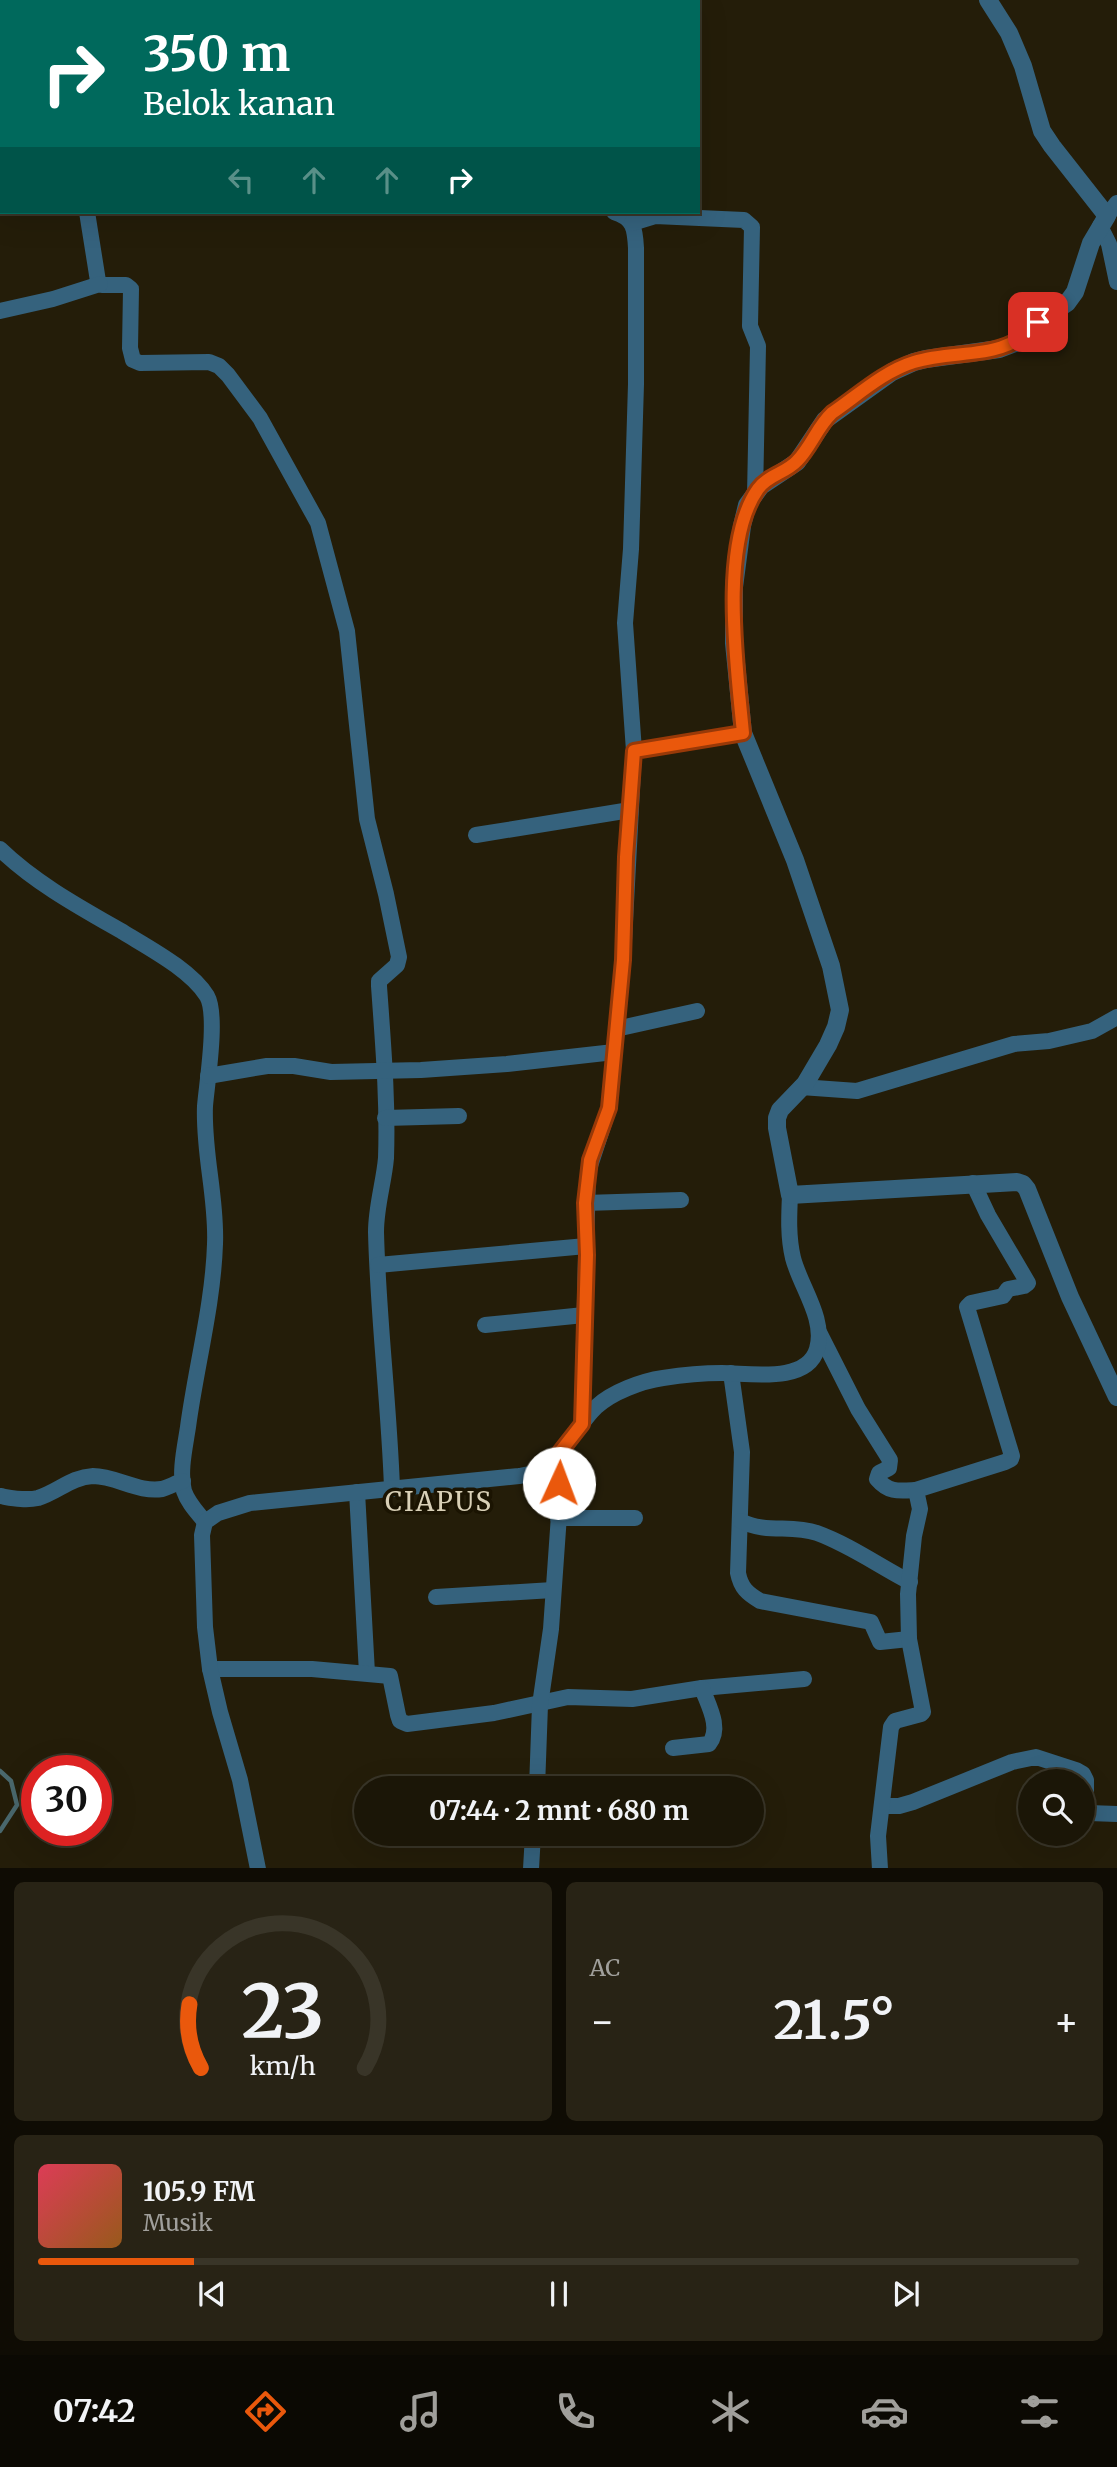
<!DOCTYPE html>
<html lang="id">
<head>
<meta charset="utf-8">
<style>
	:root { --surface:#1b1607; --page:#282315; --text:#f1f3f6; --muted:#a09f9b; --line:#393528; --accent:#ea580c }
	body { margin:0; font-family:Merriweather,serif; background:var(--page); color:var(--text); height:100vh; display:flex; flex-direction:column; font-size:26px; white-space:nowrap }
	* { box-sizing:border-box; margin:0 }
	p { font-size:23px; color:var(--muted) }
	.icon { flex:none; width:38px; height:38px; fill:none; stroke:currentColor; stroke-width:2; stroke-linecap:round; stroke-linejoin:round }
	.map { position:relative; height:1868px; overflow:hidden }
	.sheet { display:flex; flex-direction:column; gap:14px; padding:14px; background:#0f0c04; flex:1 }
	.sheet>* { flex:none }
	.hud { position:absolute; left:0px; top:0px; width:700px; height:214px; box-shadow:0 7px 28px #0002,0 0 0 2px var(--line); background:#00695c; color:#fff; overflow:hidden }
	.fabs { position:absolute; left:1018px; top:1769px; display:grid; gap:14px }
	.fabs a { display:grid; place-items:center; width:77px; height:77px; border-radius:50%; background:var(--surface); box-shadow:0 7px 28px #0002,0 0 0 2px var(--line); font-size:35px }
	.speed { position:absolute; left:21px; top:1755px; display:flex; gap:14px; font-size:35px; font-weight:700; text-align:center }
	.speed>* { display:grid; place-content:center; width:91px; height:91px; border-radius:50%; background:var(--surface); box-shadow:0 7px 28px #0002,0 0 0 2px var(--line); line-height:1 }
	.speed .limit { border:10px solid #d22; background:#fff; color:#111 }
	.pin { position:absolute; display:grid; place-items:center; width:60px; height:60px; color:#fff; margin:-30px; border-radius:14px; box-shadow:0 4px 10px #0006 }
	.me { position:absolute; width:77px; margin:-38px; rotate:2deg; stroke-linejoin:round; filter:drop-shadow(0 0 5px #0008) }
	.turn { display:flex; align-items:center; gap:24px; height:147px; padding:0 28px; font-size:32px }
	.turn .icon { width:91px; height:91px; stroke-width:2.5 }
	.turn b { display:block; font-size:49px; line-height:60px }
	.lanes { display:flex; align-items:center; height:66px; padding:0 28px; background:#0003; justify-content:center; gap:35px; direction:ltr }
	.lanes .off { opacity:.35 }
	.big { font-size:52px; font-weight:700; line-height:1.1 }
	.sheet .widget { flex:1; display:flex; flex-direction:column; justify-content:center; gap:10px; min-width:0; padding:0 24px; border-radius:10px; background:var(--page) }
	.sheet .dial { align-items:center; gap:0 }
	.dial svg { height:182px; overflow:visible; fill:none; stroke:var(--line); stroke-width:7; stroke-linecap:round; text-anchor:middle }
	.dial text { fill:var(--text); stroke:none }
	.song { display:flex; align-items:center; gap:21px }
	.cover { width:84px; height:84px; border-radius:10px; background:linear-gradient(135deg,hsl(350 70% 55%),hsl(30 70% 35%)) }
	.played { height:7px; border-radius:4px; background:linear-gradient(90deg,var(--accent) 15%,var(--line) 15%) }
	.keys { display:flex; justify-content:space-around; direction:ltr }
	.heat { display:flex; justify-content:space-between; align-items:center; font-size:38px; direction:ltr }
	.sheet .tiles { flex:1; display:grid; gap:14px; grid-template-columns:1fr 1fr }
	.widget:last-child { grid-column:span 2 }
	.trip { position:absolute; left:354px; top:1776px; width:410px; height:70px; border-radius:35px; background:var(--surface); box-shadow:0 7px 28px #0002,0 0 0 2px var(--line); font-weight:700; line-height:70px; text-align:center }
	.menu { display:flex; height:112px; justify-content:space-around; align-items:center; background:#0b0903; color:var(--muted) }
	.menu .icon { width:49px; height:49px }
	.menu .selected { color:var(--accent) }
	.menu b { font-size:32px; color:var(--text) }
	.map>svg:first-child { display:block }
</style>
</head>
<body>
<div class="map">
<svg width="1117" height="1869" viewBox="0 0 1117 1869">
	<rect width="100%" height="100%" fill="#241d09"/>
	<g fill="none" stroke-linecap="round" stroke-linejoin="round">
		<polyline stroke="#4a686d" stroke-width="4.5" points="0,1771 11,1781 17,1805 0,1831"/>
		<g stroke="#35627d" stroke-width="16">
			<polyline points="9,0 10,2"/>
			<polyline points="434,0 436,2"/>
			<path d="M 87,212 L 98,281 L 102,285 L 126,285 L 131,289 L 130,348 L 133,360 L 140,363 L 209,362 L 219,366 L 228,375 L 260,418 L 318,523 L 347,631 L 367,819 L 386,894 L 399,957 L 397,965 L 379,981 L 379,986 C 383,1043 388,1100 386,1158 C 384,1182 376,1206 376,1232 C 378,1317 389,1403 392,1488"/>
			<path d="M 614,212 C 634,218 635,229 636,248 L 636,384 L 631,549 L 625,623 L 634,751"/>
			<polyline points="1107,216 1117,203"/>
			<polyline points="632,223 655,216 744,220 752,227 750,326 758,346 755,495"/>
			<polyline points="1100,226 1109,244 1117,282"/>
			<polyline points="0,311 53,299 100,284"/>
			<polyline points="476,835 630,810"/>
			<path d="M 0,849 C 35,883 81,908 123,932 C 149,948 191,970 207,996 C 218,1015 207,1082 205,1106 C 203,1153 217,1198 215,1244 C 213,1305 196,1367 188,1427 C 185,1447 179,1472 184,1491 C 188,1503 197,1512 205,1522"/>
			<polyline points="616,1029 697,1011"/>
			<polyline points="208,1076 267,1066 294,1066 331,1072 421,1070 507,1064 614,1052"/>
			<polyline points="801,1087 857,1091 1014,1044 1049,1041 1092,1031 1117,1017"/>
			<polyline points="385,1118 459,1116"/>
			<polyline points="585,1203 681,1200"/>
			<polyline points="378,1265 586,1246"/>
			<polyline points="485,1325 584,1315"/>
			<path d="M 819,1332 L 858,1409 L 890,1460 L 889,1468 L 879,1473 L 877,1479 C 889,1493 899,1491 916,1490"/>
			<path d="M 731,1373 L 742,1452 L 738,1573 C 741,1588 747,1593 760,1601 L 871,1622 L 880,1642 L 909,1639"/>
			<polyline points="582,1424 588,1172 609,1108 623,960 634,751 743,733"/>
			<polyline points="357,1492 367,1673"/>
			<path d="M 0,1496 C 12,1498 25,1501 38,1498 C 58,1492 71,1477 93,1476 C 116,1476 139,1493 162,1489 C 169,1487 176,1483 183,1481"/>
			<polyline points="558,1518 635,1518"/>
			<path d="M 741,1521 C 766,1534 791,1524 817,1533 C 850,1545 879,1566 910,1582"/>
			<polyline points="436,1597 553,1590"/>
			<polyline points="210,1669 312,1669 390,1676 398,1715 400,1721 407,1724 494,1713 568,1697 632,1699 702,1688 804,1679"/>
			<path d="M 673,1748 L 709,1744 C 722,1728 708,1705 702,1688"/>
			<polyline points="537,1788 540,1705 551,1629 560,1501 559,1483 553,1461"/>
			<polyline points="882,1806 899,1806 913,1802 1012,1762 1036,1757 1076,1770 1083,1774 1086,1780 1086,1805 1089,1813 1117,1814"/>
			<path d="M 258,1869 L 240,1780 L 220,1712 L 210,1669 L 205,1627 L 202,1535 L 205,1522 L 218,1513 L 250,1503 L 519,1476 C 526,1475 534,1474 540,1471 C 562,1459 577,1425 596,1407 C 612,1392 642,1381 663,1378 C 682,1375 703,1373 722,1373 C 749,1373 807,1384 817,1349 C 826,1319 800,1286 793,1258 C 788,1237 789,1216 790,1195"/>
			<polyline points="531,1869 533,1834"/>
			<polyline points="880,1869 878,1836 891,1727 895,1721 921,1714 923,1712 909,1639 908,1594 914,1536 920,1509 916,1490 1005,1462 1011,1459 1012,1456 967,1307 971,1303 1003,1296 1008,1289 1024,1286 1028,1283 988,1215 973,1183"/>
		</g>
		<polyline stroke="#35627d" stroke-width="18" points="988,0 1009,33 1023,66 1042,131 1052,146 1107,216 1091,243 1075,292 1067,303 1038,322 1018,342 999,349 926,359 914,362 892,372 825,420 797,462 761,486 747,505 742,526 734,587 734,643 743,733 795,860 831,966 840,1010 836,1027 828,1045 805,1084 780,1110 777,1118 777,1128 790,1195 1017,1182 1023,1184 1027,1189 1070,1297 1117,1397"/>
	</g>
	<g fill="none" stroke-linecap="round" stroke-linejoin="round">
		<g stroke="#983908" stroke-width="18">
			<path id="route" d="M 559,1483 L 553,1461 L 582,1424 L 587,1255 L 585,1203 L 590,1160 L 609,1108 L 623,960 L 626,857 L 634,751 L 743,733 C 737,668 719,544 758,489 C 768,475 786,473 797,461 C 811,447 817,427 832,413 C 857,396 884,371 914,362 C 959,348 1004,363 1038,322"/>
		</g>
		<use href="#route" stroke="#ea580c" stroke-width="12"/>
	</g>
	<g text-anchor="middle" stroke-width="7" stroke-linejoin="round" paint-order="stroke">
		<g font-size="26" letter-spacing="2" fill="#d9d0b7" stroke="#1b1402">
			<text x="439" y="1511">CIAPUS</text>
		</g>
	</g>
</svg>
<div class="fabs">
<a><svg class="icon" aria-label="search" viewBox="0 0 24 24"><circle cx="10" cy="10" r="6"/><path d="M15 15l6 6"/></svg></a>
</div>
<div class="speed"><div class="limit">30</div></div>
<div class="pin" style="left:1038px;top:322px;background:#d93025"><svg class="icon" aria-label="arrive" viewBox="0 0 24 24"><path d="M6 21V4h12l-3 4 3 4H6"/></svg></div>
<svg class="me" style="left:559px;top:1483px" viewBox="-20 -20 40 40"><circle r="19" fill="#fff"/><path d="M0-13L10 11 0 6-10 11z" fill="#ea580c"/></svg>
<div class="trip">07:44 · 2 mnt · 680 m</div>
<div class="hud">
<div class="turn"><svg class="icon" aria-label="right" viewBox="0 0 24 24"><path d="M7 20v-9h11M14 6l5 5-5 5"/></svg><div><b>350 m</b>Belok kanan</div></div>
<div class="lanes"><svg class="icon off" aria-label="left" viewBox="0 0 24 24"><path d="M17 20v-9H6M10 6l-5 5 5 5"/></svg><svg class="icon off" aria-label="ahead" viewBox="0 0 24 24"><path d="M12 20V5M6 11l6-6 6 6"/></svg><svg class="icon off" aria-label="ahead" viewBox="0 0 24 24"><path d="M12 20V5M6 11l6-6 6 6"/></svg><svg class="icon" aria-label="right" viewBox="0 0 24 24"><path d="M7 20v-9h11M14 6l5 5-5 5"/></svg></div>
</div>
</div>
<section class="sheet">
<div class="tiles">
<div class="widget dial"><svg viewBox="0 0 100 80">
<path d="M14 69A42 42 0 1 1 86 69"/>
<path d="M14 69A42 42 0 0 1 9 41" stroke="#ea580c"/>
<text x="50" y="56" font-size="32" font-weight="700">23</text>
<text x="50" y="72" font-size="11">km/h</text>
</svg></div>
<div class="widget"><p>AC</p>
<div class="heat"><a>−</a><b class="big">21.5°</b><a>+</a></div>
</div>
<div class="widget">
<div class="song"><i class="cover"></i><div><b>105.9 FM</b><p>Musik</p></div></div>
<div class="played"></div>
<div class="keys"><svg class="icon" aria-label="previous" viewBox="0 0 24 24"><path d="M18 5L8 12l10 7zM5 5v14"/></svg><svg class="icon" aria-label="pause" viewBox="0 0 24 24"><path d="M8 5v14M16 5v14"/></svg><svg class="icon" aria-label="next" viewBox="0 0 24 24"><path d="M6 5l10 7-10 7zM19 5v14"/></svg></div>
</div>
</div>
</section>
<nav class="menu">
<b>07:42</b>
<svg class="icon selected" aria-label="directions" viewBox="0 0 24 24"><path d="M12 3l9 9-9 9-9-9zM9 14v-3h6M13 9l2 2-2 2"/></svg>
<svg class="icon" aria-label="music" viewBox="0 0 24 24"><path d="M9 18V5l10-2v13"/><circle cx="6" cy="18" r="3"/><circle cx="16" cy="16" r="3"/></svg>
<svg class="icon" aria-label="phone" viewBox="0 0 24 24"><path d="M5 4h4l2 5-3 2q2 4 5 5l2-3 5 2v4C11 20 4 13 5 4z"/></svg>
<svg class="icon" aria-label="climate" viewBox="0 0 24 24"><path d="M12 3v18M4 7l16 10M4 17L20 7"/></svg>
<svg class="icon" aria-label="car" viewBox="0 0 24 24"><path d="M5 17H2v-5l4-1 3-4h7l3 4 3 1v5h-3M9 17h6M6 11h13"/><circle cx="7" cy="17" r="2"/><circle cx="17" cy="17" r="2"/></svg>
<svg class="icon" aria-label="filters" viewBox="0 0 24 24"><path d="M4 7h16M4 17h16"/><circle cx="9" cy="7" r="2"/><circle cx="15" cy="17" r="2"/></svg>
</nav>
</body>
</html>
